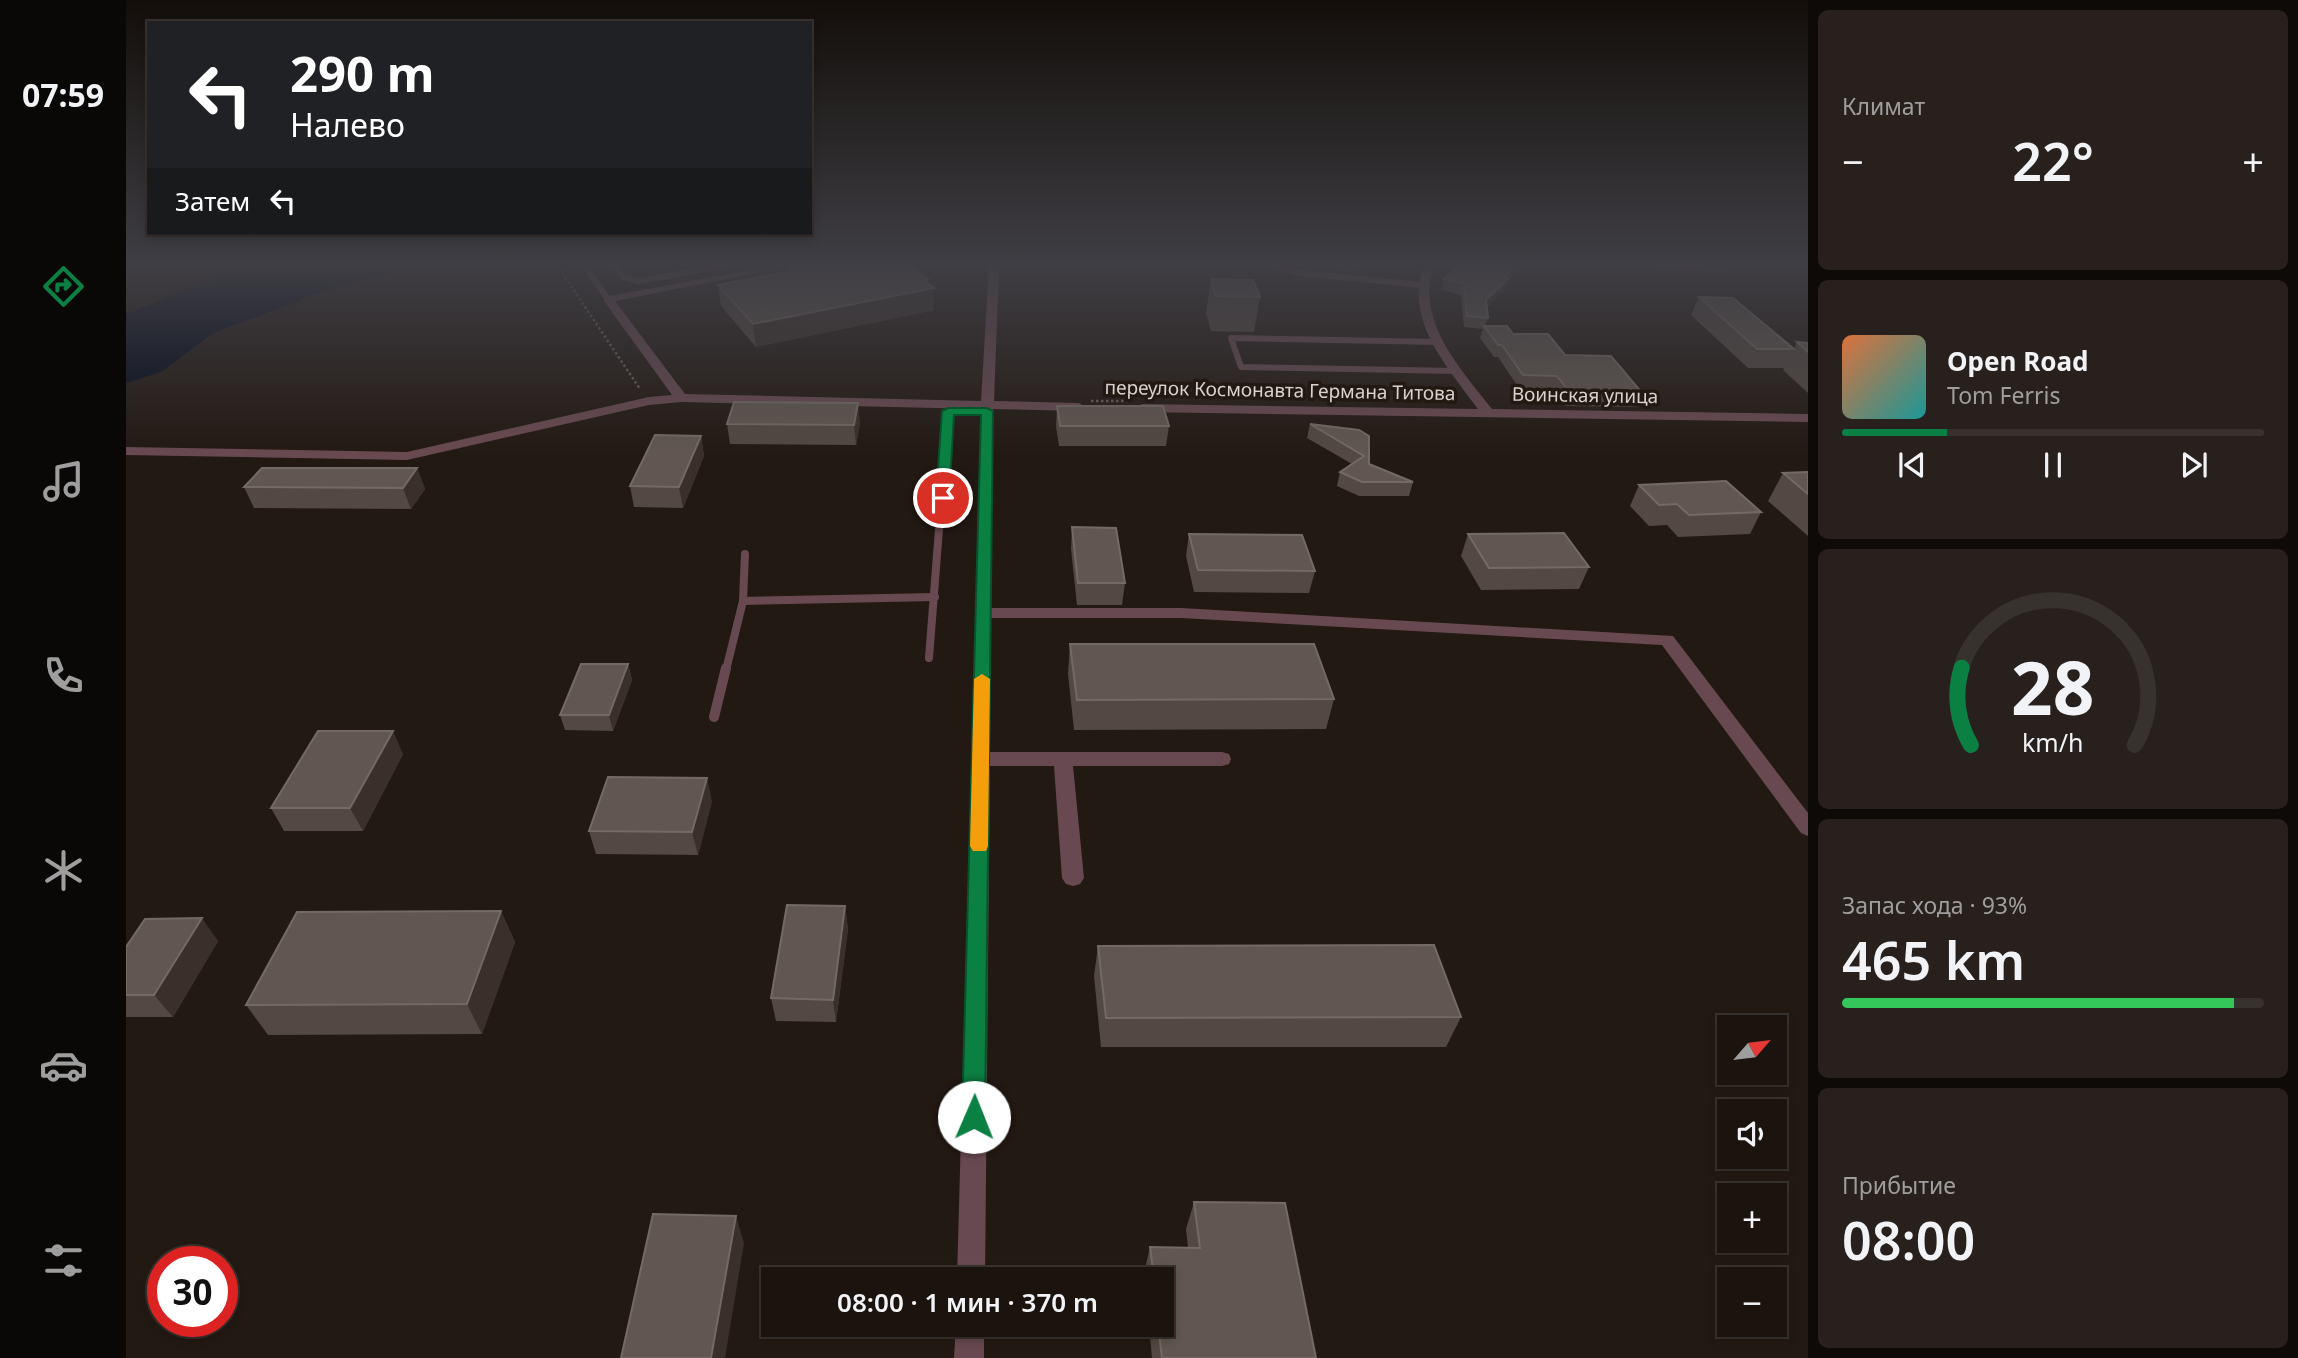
<!DOCTYPE html>
<html lang="ru">
<head>
<meta charset="utf-8">
<style>
	:root { --surface:#1a130e; --page:#27201c; --text:#f1f3f6; --muted:#9f9e9e; --line:#38322e; --accent:#0b8043 }
	body { margin:0; font-family:"Noto Sans",sans-serif; background:var(--page); color:var(--text); height:100vh; display:flex; flex-direction:column; font-size:26px; white-space:nowrap }
	* { box-sizing:border-box; margin:0 }
	p { font-size:23px; color:var(--muted) }
	.icon { flex:none; width:38px; height:38px; fill:none; stroke:currentColor; stroke-width:2; stroke-linecap:round; stroke-linejoin:round }
	.map { position:relative; flex:1; overflow:hidden }
	.panel { display:flex; flex-direction:column; gap:10px; padding:10px; background:#0e0a08; width:490px }
	.panel>* { flex:none }
	.banner { position:absolute; left:21px; top:21px; width:665px; height:214px; border-radius:0px; box-shadow:0 4px 10px #0003,0 0 0 2px var(--line); background:#202124; color:#fff; overflow:hidden }
	.needle { width:46px; rotate:62deg }
	.tools { position:absolute; left:1591px; top:1015px; display:grid; gap:14px }
	.tools a { display:grid; place-items:center; width:70px; height:70px; border-radius:0px; background:var(--surface); box-shadow:0 4px 10px #0003,0 0 0 2px var(--line); font-size:35px }
	.speed { position:absolute; left:21px; top:1246px; display:flex; gap:14px; font-size:35px; font-weight:700; text-align:center }
	.speed>* { display:grid; place-content:center; width:91px; height:91px; border-radius:50%; background:var(--surface); box-shadow:0 4px 10px #0003,0 0 0 2px var(--line); line-height:1 }
	.speed .limit { border:10px solid #d22; background:#fff; color:#111 }
	.pin { position:absolute; display:grid; place-items:center; width:60px; height:60px; color:#fff; margin:-30px; border:4px solid #fff; border-radius:50%; box-shadow:0 2px 7px #0007 }
	.me { position:absolute; width:77px; margin:-38px; rotate:1deg; stroke-linejoin:round; filter:drop-shadow(0 0 5px #0008) }
	.turn { display:flex; align-items:center; gap:24px; height:147px; padding:0 28px; font-size:32px }
	.turn .icon { width:91px; height:91px; stroke-width:2.5 }
	.turn b { display:block; font-size:49px; line-height:60px }
	.then { display:flex; align-items:center; height:66px; padding:0 28px; background:#0003; gap:14px; font-size:26px }
	.big { font-size:52px; font-weight:600; line-height:1.1 }
	.panel .widget { flex:1; display:flex; flex-direction:column; justify-content:center; gap:10px; min-width:0; padding:0 24px; border-radius:10px; background:var(--page) }
	.panel .dial { align-items:center; gap:0 }
	.dial svg { height:182px; overflow:visible; fill:none; stroke:var(--line); stroke-width:7; stroke-linecap:round; text-anchor:middle }
	.dial text { fill:var(--text); stroke:none }
	.song { display:flex; align-items:center; gap:21px }
	.cover { width:84px; height:84px; border-radius:10px; background:linear-gradient(135deg,hsl(20 70% 55%),hsl(180 70% 35%)) }
	.played { height:7px; border-radius:4px; background:linear-gradient(90deg,var(--accent) 25%,var(--line) 25%) }
	.keys { display:flex; justify-content:space-around; direction:ltr }
	.heat { display:flex; justify-content:space-between; align-items:center; font-size:38px; direction:ltr }
	.charge { height:10px; border-radius:5px; background:linear-gradient(90deg,#34c759 93%,var(--line) 0) }
	.trip { position:absolute; left:635px; top:1267px; width:413px; height:70px; border-radius:0px; background:var(--surface); box-shadow:0 4px 10px #0003,0 0 0 2px var(--line); font-weight:600; line-height:70px; text-align:center }
	main { display:flex; flex:1; min-height:0 }
	.menu { display:flex; flex-direction:column; width:126px; justify-content:space-around; align-items:center; background:#0a0806; color:var(--muted) }
	.menu .icon { width:49px; height:49px }
	.menu .selected { color:var(--accent) }
	.menu b { font-size:32px; color:var(--text) }
	.map>svg:first-child { display:block }
</style>
</head>
<body>
<main>
<nav class="menu">
<b>07:59</b>
<svg class="icon selected" aria-label="directions" viewBox="0 0 24 24"><path d="M12 3l9 9-9 9-9-9zM9 14v-3h6M13 9l2 2-2 2"/></svg>
<svg class="icon" aria-label="music" viewBox="0 0 24 24"><path d="M9 18V5l10-2v13"/><circle cx="6" cy="18" r="3"/><circle cx="16" cy="16" r="3"/></svg>
<svg class="icon" aria-label="phone" viewBox="0 0 24 24"><path d="M5 4h4l2 5-3 2q2 4 5 5l2-3 5 2v4C11 20 4 13 5 4z"/></svg>
<svg class="icon" aria-label="climate" viewBox="0 0 24 24"><path d="M12 3v18M4 7l16 10M4 17L20 7"/></svg>
<svg class="icon" aria-label="car" viewBox="0 0 24 24"><path d="M5 17H2v-5l4-1 3-4h7l3 4 3 1v5h-3M9 17h6M6 11h13"/><circle cx="7" cy="17" r="2"/><circle cx="17" cy="17" r="2"/></svg>
<svg class="icon" aria-label="filters" viewBox="0 0 24 24"><path d="M4 7h16M4 17h16"/><circle cx="9" cy="7" r="2"/><circle cx="15" cy="17" r="2"/></svg>
</nav>
<div class="map">
<svg width="1682" height="1358" viewBox="0 0 1682 1358">
	<rect width="100%" height="100%" fill="#231913"/>
	<polygon fill="#030a1b" points="120,265 289,265 207,288 87,333 35,372 0,383 0,313 9,311"/>
	<g fill="none" stroke-linecap="round" stroke-linejoin="round">
		<g stroke="#685f5a" stroke-width="2.5" stroke-dasharray="2.5 2.5" stroke-linecap="butt">
			<polyline points="431,265 514,389"/>
			<polyline points="965,401 1002,401"/>
		</g>
		<g stroke="#694951" stroke-width="6">
			<polyline points="458,265 482,299"/>
			<polyline points="488,265 497,277 513,281 601,265"/>
			<polyline points="1143,265 1173,273 1296,285"/>
			<polyline points="1510,265 1601,268"/>
			<polyline points="1313,342 1105,338 1115,367 1331,371"/>
			<polyline points="820,441 822,411 861,411"/>
		</g>
		<g stroke="#694951" stroke-width="8">
			<polyline points="617,601 809,597"/>
			<polyline points="803,658 820,439"/>
			<polyline points="600,670 617,601 619,554"/>
		</g>
		<polyline stroke="#694951" stroke-width="10" points="588,717 600,668"/>
		<g fill="#694951" fill-rule="evenodd">
			<polygon points="651,265 672,265 489,301 559,394 855,401 863,265 873,265 868,401 953,403 959,407 953,411 867,409 865,608 1055,608 1547,636 1682,813 1682,836 1675,833 1536,645 1055,618 865,618 864,752 1096,752 1103,754 1105,759 1103,764 1096,766 947,766 958,878 954,884 947,886 940,884 936,878 928,766 864,766 859,1279 831,1279 855,409 555,402 523,405 281,460 0,455 0,447 281,452 523,397 546,395 478,301 478,297"/>
			<path d="M 1298,265 L 1308,265 C 1288,320 1335,369 1366,409 L 1682,414 L 1682,422 L 1016,412 L 1010,408 L 1016,404 L 1352,409 C 1322,368 1277,319 1298,265 Z"/>
			<polygon points="830,1325 858,1325 858,1358 828,1358"/>
		</g>
	</g>
	<g fill="#534842">
		<polygon points="1201,265 1240,265 1226,272"/>
		<polygon points="660,266 802,283 808,288 808,310 630,347 595,306 592,285 661,272"/>
		<polygon points="1085,279 1134,297 1128,332 1085,331 1080,313"/>
		<polygon points="1318,279 1382,281 1379,289 1361,307 1362,318 1359,326 1387,334 1439,355 1517,394 1511,407 1439,406 1426,389 1393,388 1372,357 1368,357 1354,338 1357,329 1338,327 1335,295 1315,290"/>
		<polygon points="1573,297 1668,349 1671,342 1682,343 1682,393 1657,370 1658,368 1622,368 1565,315"/>
		<polygon points="931,406 1043,426 1040,446 933,446 930,426"/>
		<polygon points="734,423 730,445 604,444 601,424"/>
		<polygon points="1184,424 1233,430 1243,464 1287,482 1283,496 1233,496 1211,486 1214,472 1226,464 1181,438"/>
		<polygon points="575,436 578,456 557,508 508,507 504,486"/>
		<polygon points="291,468 299,489 285,509 128,508 118,487"/>
		<polygon points="1682,472 1682,536 1642,501 1657,473"/>
		<polygon points="1513,485 1635,512 1624,534 1552,537 1541,525 1523,526 1504,506"/>
		<polygon points="946,527 999,583 996,605 951,605 945,549"/>
		<polygon points="1063,534 1189,571 1183,593 1068,592 1060,556"/>
		<polygon points="1342,534 1463,567 1453,589 1355,590 1335,556"/>
		<polygon points="944,644 1208,699 1200,729 948,730 942,674"/>
		<polygon points="502,664 506,680 487,731 439,730 434,715"/>
		<polygon points="277,754 237,831 158,831 145,808"/>
		<polygon points="586,801 572,855 470,854 463,831"/>
		<polygon points="719,906 722,929 710,1022 650,1021 645,998"/>
		<polygon points="375,911 389,942 356,1034 142,1035 120,1005"/>
		<polygon points="92,941 47,1017 0,1017 0,947"/>
		<polygon points="972,946 1335,1017 1320,1047 975,1047 968,976"/>
		<polygon points="1068,1202 1190,1358 1026,1358 1023,1325 1036,1325 1036,1279 1018,1279 1018,1273 1024,1247 1062,1248 1060,1229"/>
	</g>
	<g fill="#3a2f29">
		<polygon points="1227,265 1240,265 1226,272"/>
		<polygon points="1391,265 1399,265 1382,281 1379,289 1356,311 1360,300 1378,277"/>
		<polygon points="802,279 802,289 808,288 808,310 630,347 627,324"/>
		<polygon points="732,403 734,423 730,445 728,425"/>
		<polygon points="575,436 578,456 557,508 553,487"/>
		<polygon points="291,468 299,489 285,509 277,488"/>
		<polygon points="502,664 506,680 487,731 483,715"/>
		<polygon points="267,731 277,754 237,831 224,808"/>
		<polygon points="581,778 586,801 572,855 566,832"/>
		<polygon points="719,906 722,929 710,1022 707,1000"/>
		<polygon points="375,911 389,942 356,1034 341,1004"/>
		<polygon points="76,918 92,941 47,1017 28,995"/>
		<polygon points="610,1216 618,1243 599,1358 585,1358"/>
	</g>
	<g fill="#615750" stroke="#746a64" stroke-width="2">
		<polygon points="666,265 783,265 802,279 798,280 808,288 627,324 592,285 666,271 660,266"/>
		<polygon points="1334,265 1391,265 1378,277 1383,278 1360,300 1362,318 1341,316 1338,284 1318,279"/>
		<polygon points="1085,279 1127,280 1134,297 1090,296"/>
		<polygon points="1573,297 1607,298 1668,349 1631,349"/>
		<polygon points="1358,326 1381,326 1387,334 1422,334 1439,355 1485,356 1517,394 1444,393 1431,376 1397,375 1376,345 1372,345"/>
		<polygon points="1671,342 1682,343 1682,352"/>
		<polygon points="608,402 732,403 728,425 601,424"/>
		<polygon points="931,406 1037,406 1043,426 934,426"/>
		<polygon points="1184,424 1233,430 1243,436 1243,464 1287,482 1236,482 1214,472 1238,456"/>
		<polygon points="529,435 575,436 553,487 504,486"/>
		<polygon points="136,468 291,468 277,488 118,487"/>
		<polygon points="1682,472 1682,494 1657,473"/>
		<polygon points="1600,481 1635,512 1563,515 1551,504 1533,505 1513,485"/>
		<polygon points="946,527 990,528 999,583 952,583"/>
		<polygon points="1438,533 1463,567 1363,568 1342,534"/>
		<polygon points="1063,534 1176,535 1189,571 1072,570"/>
		<polygon points="944,644 1188,644 1208,699 951,700"/>
		<polygon points="455,664 502,664 483,715 434,715"/>
		<polygon points="192,731 267,731 224,808 145,808"/>
		<polygon points="482,777 581,778 566,832 463,831"/>
		<polygon points="661,905 719,906 707,1000 645,998"/>
		<polygon points="375,911 341,1004 120,1005 171,912"/>
		<polygon points="76,918 28,995 0,995 0,947 19,919"/>
		<polygon points="1308,945 1335,1017 980,1018 972,946"/>
		<polygon points="1068,1202 1159,1203 1190,1358 1036,1358 1032,1325 1036,1325 1036,1279 1028,1279 1024,1247 1074,1248"/>
		<polygon points="527,1214 610,1216 585,1358 495,1358"/>
	</g>
	<linearGradient id="sky" x2="0" y2="1"><stop stop-color="#130e0a"/><stop offset="0.58" stop-color="#3f3e44"/><stop offset="1" stop-color="#3f3e44" stop-opacity="0"/></linearGradient>
	<rect width="1682" height="455" fill="url(#sky)"/>
	<polygon fill="#0b8043" stroke="#07532c" stroke-width="2" points="861,408 867,411 859,1117 856,1124 848,1128 840,1124 836,1117 855,415 828,415 823,498 817,502 810,498 816,411 822,408"/>
	<polygon fill="#f59e0b" points="856,674 864,679 862,846 860,851 847,851 844,846 848,679"/>
	<g text-anchor="middle" stroke-width="7" stroke-linejoin="round" paint-order="stroke">
		<g font-size="19" fill="#d8d1cd" stroke="#231913">
			<text transform="translate(1154 390) rotate(1)" y="7">переулок Космонавта Германа Титова</text>
			<text transform="translate(1459 395) rotate(1)" y="7">Воинская улица</text>
		</g>
	</g>
</svg>
<div class="tools">
<a><svg class="needle" viewBox="-14 -14 28 28"><path d="M0-13l5 13h-10z" fill="#e53935"/><path d="M0 13l5-13h-10z" fill="#9f9e9e"/></svg></a>
<a><svg class="icon" aria-label="sound" viewBox="0 0 24 24"><path d="M4 9h4l5-4v14l-5-4H4zM17 9q2 3 0 6"/></svg></a>
<a>+</a>
<a>−</a>
</div>
<div class="speed"><div class="limit">30</div></div>
<div class="pin" style="left:817px;top:498px;background:#d93025"><svg class="icon" aria-label="arrive" viewBox="0 0 24 24"><path d="M6 21V4h12l-3 4 3 4H6"/></svg></div>
<svg class="me" style="left:848px;top:1117px" viewBox="-20 -20 40 40"><circle r="19" fill="#fff"/><path d="M0-13L10 11 0 6-10 11z" fill="#0b8043"/></svg>
<div class="trip">08:00 · 1 мин · 370 m</div>
<div class="banner">
<div class="turn"><svg class="icon" aria-label="left" viewBox="0 0 24 24"><path d="M17 20v-9H6M10 6l-5 5 5 5"/></svg><div><b>290 m</b>Налево</div></div>
<div class="then">Затем<svg class="icon" aria-label="left" viewBox="0 0 24 24"><path d="M17 20v-9H6M10 6l-5 5 5 5"/></svg></div>
</div>
</div>
<section class="panel">
<div class="widget"><p>Климат</p>
<div class="heat"><a>−</a><b class="big">22°</b><a>+</a></div>
</div>
<div class="widget">
<div class="song"><i class="cover"></i><div><b>Open Road</b><p>Tom Ferris</p></div></div>
<div class="played"></div>
<div class="keys"><svg class="icon" aria-label="previous" viewBox="0 0 24 24"><path d="M18 5L8 12l10 7zM5 5v14"/></svg><svg class="icon" aria-label="pause" viewBox="0 0 24 24"><path d="M8 5v14M16 5v14"/></svg><svg class="icon" aria-label="next" viewBox="0 0 24 24"><path d="M6 5l10 7-10 7zM19 5v14"/></svg></div>
</div>
<div class="widget dial"><svg viewBox="0 0 100 80">
<path d="M14 69A42 42 0 1 1 86 69"/>
<path d="M14 69A42 42 0 0 1 10 35" stroke="#0b8043"/>
<text x="50" y="56" font-size="32" font-weight="700">28</text>
<text x="50" y="72" font-size="11">km/h</text>
</svg></div>
<div class="widget"><p>Запас хода · 93%</p><b class="big">465 km</b><div class="charge"></div></div>
<div class="widget"><p>Прибытие</p><b class="big">08:00</b></div>
</section>
</main>
</body>
</html>
